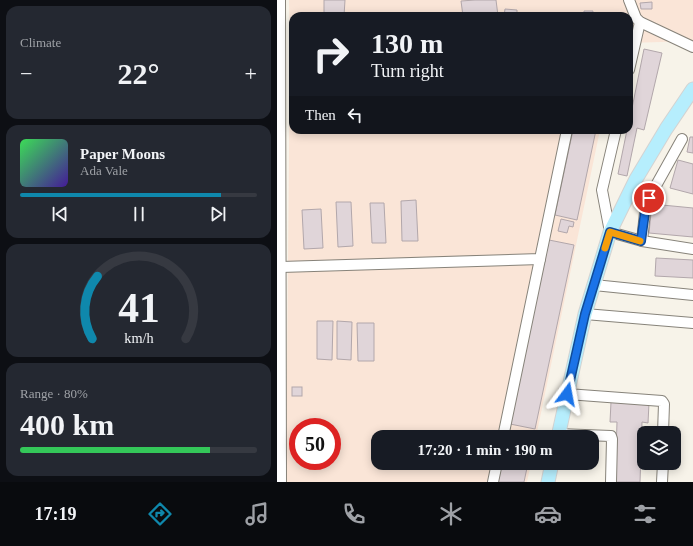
<!DOCTYPE html>
<html lang="en">
<head>
<meta charset="utf-8">
<style>
	:root { --surface:#171b24; --page:#242831; --text:#f1f3f6; --muted:#9ea1a6; --line:#363941; --accent:#0f88ac }
	body { margin:0; font-family:"Times New Roman",serif; background:var(--page); color:var(--text); height:100vh; display:flex; flex-direction:column; font-size:15px; white-space:nowrap }
	* { box-sizing:border-box; margin:0 }
	p { font-size:13px; color:var(--muted) }
	.icon { flex:none; width:22px; height:22px; fill:none; stroke:currentColor; stroke-width:2; stroke-linecap:round; stroke-linejoin:round }
	.map { position:relative; flex:1; overflow:hidden }
	.sheet { display:flex; flex-direction:column; gap:6px; padding:6px; background:#0d0f14; width:277px }
	.sheet>* { flex:none }
	.hud { position:absolute; left:12px; top:12px; width:344px; height:122px; border-radius:12px; box-shadow:0 2px 10px #0003; background:#171b24; color:var(--text); overflow:hidden }
	.tools { position:absolute; left:360px; top:426px; display:grid; gap:8px }
	.tools a { display:grid; place-items:center; width:44px; height:44px; border-radius:8px; background:var(--surface); box-shadow:0 2px 10px #0003; font-size:20px }
	.speed { position:absolute; left:12px; top:418px; display:flex; gap:8px; font-size:20px; font-weight:700; text-align:center }
	.speed>* { display:grid; place-content:center; width:52px; height:52px; border-radius:50%; background:var(--surface); box-shadow:0 2px 10px #0003; line-height:1 }
	.speed .limit { border:6px solid #d22; background:#fff; color:#111 }
	.pin { position:absolute; display:grid; place-items:center; width:34px; height:34px; color:#fff; margin:-17px; border:2px solid #fff; border-radius:50%; box-shadow:0 1px 4px #0007 }
	.me { position:absolute; width:44px; margin:-22px; rotate:13deg; stroke-linejoin:round; filter:drop-shadow(0 0 3px #0008) }
	.turn { display:flex; align-items:center; gap:14px; height:84px; padding:0 16px; font-size:18px }
	.turn .icon { width:52px; height:52px; stroke-width:2.5 }
	.turn b { display:block; font-size:28px; line-height:34px }
	.then { display:flex; align-items:center; height:38px; padding:0 16px; background:#0003; gap:8px; font-size:15px }
	.big { font-size:30px; font-weight:800; line-height:1.1 }
	.sheet .tile { flex:1; display:flex; flex-direction:column; justify-content:center; gap:6px; min-width:0; padding:0 14px; border-radius:12px; background:var(--page) }
	.sheet .dial { align-items:center; gap:0 }
	.dial svg { height:104px; overflow:visible; fill:none; stroke:var(--line); stroke-width:7; stroke-linecap:round; text-anchor:middle }
	.dial text { fill:var(--text); stroke:none }
	.song { display:flex; align-items:center; gap:12px }
	.cover { width:48px; height:48px; border-radius:6px; background:linear-gradient(135deg,hsl(130 70% 55%),hsl(260 70% 35%)) }
	.played { height:4px; border-radius:2px; background:linear-gradient(90deg,var(--accent) 85%,var(--line) 85%) }
	.keys { display:flex; justify-content:space-around; direction:ltr }
	.heat { display:flex; justify-content:space-between; align-items:center; font-size:22px; direction:ltr }
	.charge { height:6px; border-radius:3px; background:linear-gradient(90deg,#34c759 80%,var(--line) 0) }
	.trip { position:absolute; left:94px; top:430px; width:228px; height:40px; border-radius:12px; background:var(--surface); box-shadow:0 2px 10px #0003; font-weight:800; line-height:40px; text-align:center }
	.tab-bar { display:flex; height:64px; justify-content:space-around; align-items:center; background:#090b0e; color:var(--muted) }
	.tab-bar .icon { width:28px; height:28px }
	.tab-bar .current { color:var(--accent) }
	.tab-bar b { font-size:18px; color:var(--text) }
	main { display:flex; flex:1; min-height:0 }
	.map>svg:first-child { display:block }
</style>
</head>
<body>
<main>
<section class="sheet">
<div class="tile"><p>Climate</p>
<div class="heat"><a>−</a><b class="big">22°</b><a>+</a></div>
</div>
<div class="tile">
<div class="song"><i class="cover"></i><div><b>Paper Moons</b><p>Ada Vale</p></div></div>
<div class="played"></div>
<div class="keys"><svg class="icon" aria-label="previous" viewBox="0 0 24 24"><path d="M18 5L8 12l10 7zM5 5v14"/></svg><svg class="icon" aria-label="pause" viewBox="0 0 24 24"><path d="M8 5v14M16 5v14"/></svg><svg class="icon" aria-label="next" viewBox="0 0 24 24"><path d="M6 5l10 7-10 7zM19 5v14"/></svg></div>
</div>
<div class="tile dial"><svg viewBox="0 0 100 80">
<path d="M14 69A42 42 0 1 1 86 69"/>
<path d="M14 69A42 42 0 0 1 18 21" stroke="#0f88ac"/>
<text x="50" y="56" font-size="32" font-weight="700">41</text>
<text x="50" y="72" font-size="11">km/h</text>
</svg></div>
<div class="tile"><p>Range · 80%</p><b class="big">400 km</b><div class="charge"></div></div>
</section>
<div class="map">
<svg width="416" height="482" viewBox="0 0 416 482">
	<rect width="100%" height="100%" fill="#f7f3e9"/>
	<path fill="#fae5d7" fill-rule="evenodd" d="M 12,0 L 416,0 L 416,41 L 352,43 L 352,16 L 16,16 L 16,130 L 323,130 L 259,437 L 101,437 L 101,463 L 254,463 L 250,482 L 9,482 L 13,43 ZM 21,427 L 55,427 L 55,461 L 21,461 Z"/>
	<g fill="#e0d5d9" stroke="#b2a7ab">
		<polygon points="47,0 68,0 67,16 47,16"/>
		<polygon points="198,0 219,0 221,16 186,16 184,1"/>
		<polygon points="375,2 375,9 364,9 363,3"/>
		<polygon points="228,9 240,10 240,14 246,14 246,16 227,16"/>
		<polygon points="307,11 316,11 315,16 307,16"/>
		<polygon points="367,49 385,53 367,130 360,128 350,176 341,174 350,130 352,130 352,123"/>
		<polygon points="296,130 319,130 300,220 278,215"/>
		<polygon points="413,137 416,137 416,153 410,152"/>
		<polygon points="401,160 416,164 416,194 393,188"/>
		<polygon points="139,200 141,241 125,241 124,201"/>
		<polygon points="59,202 74,202 76,246 61,247"/>
		<polygon points="93,203 107,203 109,243 95,243"/>
		<polygon points="375,204 416,208 416,237 372,233"/>
		<polygon points="44,209 46,248 27,249 25,210"/>
		<polygon points="284,219 297,222 296,227 292,226 290,233 281,231"/>
		<polygon points="272,240 297,245 258,429 233,424"/>
		<polygon points="379,258 416,260 416,278 378,276"/>
		<polygon points="40,321 56,321 55,360 40,359"/>
		<polygon points="60,321 75,322 74,360 60,359"/>
		<polygon points="80,323 97,323 97,361 81,361"/>
		<rect x="15" y="387" width="10" height="9"/>
		<polygon points="334,402 372,403 371,423 365,422 363,482 338,482 340,422 333,422"/>
		<polygon points="224,463 251,463 247,482 220,482"/>
	</g>
	<g fill="none" stroke-linecap="round" stroke-linejoin="round">
		<g stroke="#87837a" stroke-width="12">
			<g id="minor">
				<polyline points="3,0 4,482"/>
				<polyline points="352,0 359,18 363,22 416,47"/>
				<polyline points="352,70 363,22"/>
				<polyline points="339,130 325,190 333,232 365,241 416,249"/>
				<polyline points="365,241 368,212 372,198 405,139"/>
				<polyline points="4,267 263,259 290,130"/>
				<polyline points="317,285 416,295"/>
				<polyline points="308,314 416,323"/>
				<polyline points="290,394 385,401 387,404 386,433"/>
				<polyline points="281,434 334,436 335,439 334,482"/>
				<polyline points="226,437 263,259"/>
				<polyline points="216,482 220,463"/>
				<polyline points="385,482 386,463"/>
			</g>
		</g>
		<g stroke="#d3d3d2" stroke-width="15">
			<g id="major">
				<polyline points="281,437 308,314 333,232 359,179 389,129 416,89"/>
				<polyline points="271,482 275,463"/>
			</g>
		</g>
		<use href="#minor" stroke="#fff" stroke-width="10"/>
		<use href="#major" stroke="#b6eefd" stroke-width="13"/>
	</g>
	<g fill="none" stroke-linecap="round" stroke-linejoin="round">
		<g stroke="#114b97" stroke-width="10">
			<polyline id="route" points="290,394 308,314 333,232 364,241 368,212 372,198"/>
		</g>
		<use href="#route" stroke="#1a73e8" stroke-width="7"/>
		<polyline stroke="#f59e0b" stroke-width="7" points="328,248 333,232 363,241"/>
	</g>
</svg>
<div class="tools">
<a><svg class="icon" aria-label="layers" viewBox="0 0 24 24"><path d="M12 4l9 5-9 5-9-5zM3 14l9 5 9-5"/></svg></a>
</div>
<div class="speed"><div class="limit">50</div></div>
<div class="pin" style="left:372px;top:198px;background:#d93025"><svg class="icon" aria-label="arrive" viewBox="0 0 24 24"><path d="M6 21V4h12l-3 4 3 4H6"/></svg></div>
<svg class="me" style="left:290px;top:394px" viewBox="-20 -20 40 40"><path d="M0-17L14 15 0 8-14 15z" fill="#1a73e8" stroke="#fff" stroke-width="4"/></svg>
<div class="trip">17:20 · 1 min · 190 m</div>
<div class="hud">
<div class="turn"><svg class="icon" aria-label="right" viewBox="0 0 24 24"><path d="M7 20v-9h11M14 6l5 5-5 5"/></svg><div><b>130 m</b>Turn right</div></div>
<div class="then">Then<svg class="icon" aria-label="left" viewBox="0 0 24 24"><path d="M17 20v-9H6M10 6l-5 5 5 5"/></svg></div>
</div>
</div>
</main>
<nav class="tab-bar">
<b>17:19</b>
<svg class="icon current" aria-label="directions" viewBox="0 0 24 24"><path d="M12 3l9 9-9 9-9-9zM9 14v-3h6M13 9l2 2-2 2"/></svg>
<svg class="icon" aria-label="music" viewBox="0 0 24 24"><path d="M9 18V5l10-2v13"/><circle cx="6" cy="18" r="3"/><circle cx="16" cy="16" r="3"/></svg>
<svg class="icon" aria-label="phone" viewBox="0 0 24 24"><path d="M5 4h4l2 5-3 2q2 4 5 5l2-3 5 2v4C11 20 4 13 5 4z"/></svg>
<svg class="icon" aria-label="climate" viewBox="0 0 24 24"><path d="M12 3v18M4 7l16 10M4 17L20 7"/></svg>
<svg class="icon" aria-label="car" viewBox="0 0 24 24"><path d="M5 17H2v-5l4-1 3-4h7l3 4 3 1v5h-3M9 17h6M6 11h13"/><circle cx="7" cy="17" r="2"/><circle cx="17" cy="17" r="2"/></svg>
<svg class="icon" aria-label="filters" viewBox="0 0 24 24"><path d="M4 7h16M4 17h16"/><circle cx="9" cy="7" r="2"/><circle cx="15" cy="17" r="2"/></svg>
</nav>
</body>
</html>
